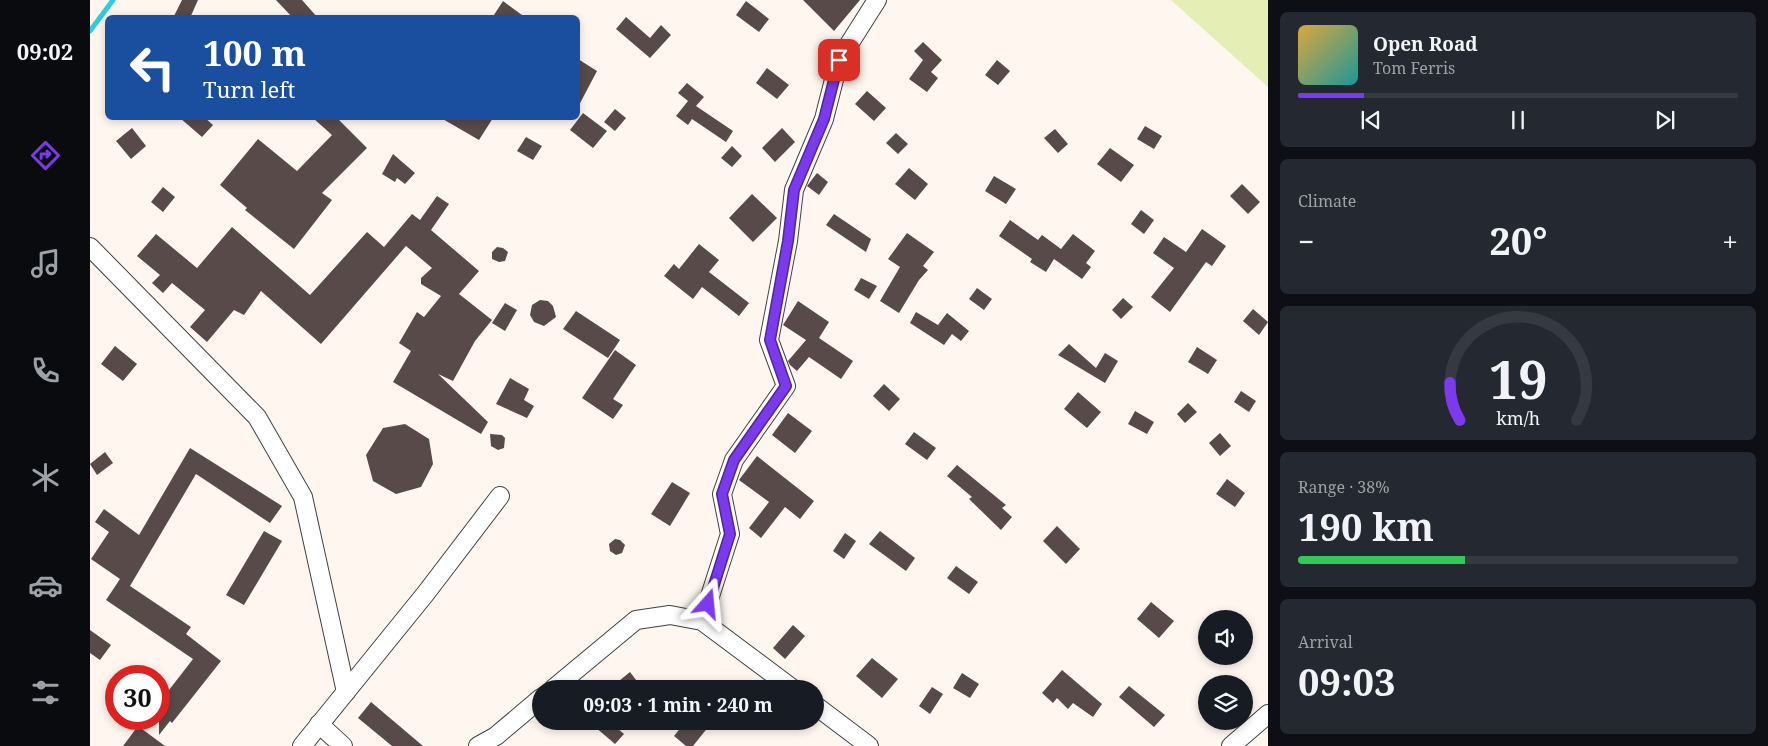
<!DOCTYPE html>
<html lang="en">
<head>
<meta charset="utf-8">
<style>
	:root { --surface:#171b24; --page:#242831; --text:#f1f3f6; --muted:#9ea1a6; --line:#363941; --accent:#7c3aed }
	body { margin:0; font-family:"Noto Serif",serif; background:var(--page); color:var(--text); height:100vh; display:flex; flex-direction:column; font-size:19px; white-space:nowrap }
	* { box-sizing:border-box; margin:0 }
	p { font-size:16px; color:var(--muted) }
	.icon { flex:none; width:28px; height:28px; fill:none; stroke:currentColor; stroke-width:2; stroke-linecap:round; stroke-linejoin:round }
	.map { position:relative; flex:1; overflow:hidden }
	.sheet { display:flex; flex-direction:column; gap:12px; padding:12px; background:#0d0f14; width:500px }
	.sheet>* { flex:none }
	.banner { position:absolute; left:15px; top:15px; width:475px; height:105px; border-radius:8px; box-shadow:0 2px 8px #0003; background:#1a4fa0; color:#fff; overflow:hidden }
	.buttons { position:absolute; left:1108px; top:610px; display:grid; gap:10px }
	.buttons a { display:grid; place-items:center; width:55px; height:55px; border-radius:50%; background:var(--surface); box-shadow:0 2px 8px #0003; font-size:25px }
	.speed { position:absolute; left:15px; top:665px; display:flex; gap:10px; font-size:25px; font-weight:700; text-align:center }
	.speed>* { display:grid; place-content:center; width:65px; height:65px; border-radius:50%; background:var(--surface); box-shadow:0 2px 8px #0003; line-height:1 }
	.speed .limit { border:8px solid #d22; background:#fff; color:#111 }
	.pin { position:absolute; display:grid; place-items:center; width:42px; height:42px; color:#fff; margin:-21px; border-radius:10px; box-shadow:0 2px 8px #0006 }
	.me { position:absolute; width:55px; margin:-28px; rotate:18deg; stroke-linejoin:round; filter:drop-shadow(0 0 4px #0008) }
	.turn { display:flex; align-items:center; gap:18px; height:105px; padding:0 15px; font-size:22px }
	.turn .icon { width:65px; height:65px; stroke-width:2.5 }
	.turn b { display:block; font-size:35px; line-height:42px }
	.big { font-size:38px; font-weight:700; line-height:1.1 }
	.sheet .card { flex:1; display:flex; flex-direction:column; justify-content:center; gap:8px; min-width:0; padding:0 18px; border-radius:8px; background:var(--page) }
	.sheet .dial { align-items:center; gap:0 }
	.dial svg { height:130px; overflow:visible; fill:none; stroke:var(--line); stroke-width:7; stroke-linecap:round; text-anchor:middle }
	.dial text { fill:var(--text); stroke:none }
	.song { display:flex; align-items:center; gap:15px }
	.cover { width:60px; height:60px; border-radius:8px; background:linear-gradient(135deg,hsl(40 70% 55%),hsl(180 70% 35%)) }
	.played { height:5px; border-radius:2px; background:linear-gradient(90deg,var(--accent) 15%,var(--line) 15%) }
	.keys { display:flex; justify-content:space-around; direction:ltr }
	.heat { display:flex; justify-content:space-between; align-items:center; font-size:28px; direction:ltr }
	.charge { height:8px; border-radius:4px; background:linear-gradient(90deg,#34c759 38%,var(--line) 0) }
	.trip { position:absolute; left:442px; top:680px; width:292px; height:50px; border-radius:25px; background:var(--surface); box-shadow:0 2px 8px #0003; font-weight:700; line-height:50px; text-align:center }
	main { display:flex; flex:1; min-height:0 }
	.menu { display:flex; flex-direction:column; width:90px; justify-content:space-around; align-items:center; background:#090b0e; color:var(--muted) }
	.menu .icon { width:35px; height:35px }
	.menu .active { color:var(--accent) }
	.menu b { font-size:22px; color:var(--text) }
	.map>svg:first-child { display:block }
</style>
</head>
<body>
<main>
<nav class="menu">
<b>09:02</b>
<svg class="icon active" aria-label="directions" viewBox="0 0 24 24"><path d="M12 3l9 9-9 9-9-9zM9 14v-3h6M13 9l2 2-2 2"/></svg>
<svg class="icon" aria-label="music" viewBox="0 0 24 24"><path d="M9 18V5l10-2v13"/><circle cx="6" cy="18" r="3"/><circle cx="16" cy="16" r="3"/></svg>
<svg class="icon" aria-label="phone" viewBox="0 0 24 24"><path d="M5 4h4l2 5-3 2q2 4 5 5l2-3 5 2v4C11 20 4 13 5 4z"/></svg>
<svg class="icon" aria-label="climate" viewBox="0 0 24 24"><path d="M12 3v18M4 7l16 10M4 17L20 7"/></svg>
<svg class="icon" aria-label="car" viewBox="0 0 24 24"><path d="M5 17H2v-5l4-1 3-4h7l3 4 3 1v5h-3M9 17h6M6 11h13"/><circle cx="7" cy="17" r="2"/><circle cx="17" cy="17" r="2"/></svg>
<svg class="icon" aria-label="filters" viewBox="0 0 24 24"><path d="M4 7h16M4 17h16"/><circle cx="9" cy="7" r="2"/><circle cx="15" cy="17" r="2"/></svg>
</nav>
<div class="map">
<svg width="1178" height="746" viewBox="0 0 1178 746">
	<rect width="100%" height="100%" fill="#fff7ef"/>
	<polygon fill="#e5eeb4" points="1081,0 1178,0 1178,87"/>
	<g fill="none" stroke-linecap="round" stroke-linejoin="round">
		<polyline stroke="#2dcddb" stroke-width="5" points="0,31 23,0"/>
	</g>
	<g fill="#584a49">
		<polygon points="92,0 108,0 100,18 83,18"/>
		<polygon points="186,0 212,0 228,18 203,18"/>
		<polygon points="713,0 770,0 744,31"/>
		<polygon points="413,1 436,18 402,18"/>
		<polygon points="656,1 679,19 669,32 646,15"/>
		<polygon points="536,17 560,38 571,25 581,35 560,58 526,29"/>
		<polygon points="833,42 852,60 841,72 848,78 837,92 819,79 833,60 824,51"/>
		<polygon points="488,59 507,71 488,107"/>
		<polygon points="907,60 920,71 908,85 895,75"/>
		<polygon points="677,68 699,85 687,99 666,83"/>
		<polygon points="597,83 614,97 606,106 643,131 636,142 602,119 598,125 586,116 598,101 588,93"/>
		<polygon points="777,91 796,108 784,121 765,104"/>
		<polygon points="525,109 536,118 525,131 514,122"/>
		<polygon points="493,113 517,131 503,148 480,130"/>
		<polygon points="90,118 115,118 123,125 112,137"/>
		<polygon points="223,118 247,118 277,148 232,193 242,200 204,249 155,210 157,208 130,185 168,139 207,171 242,135"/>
		<polygon points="351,118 403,118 389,140"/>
		<polygon points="1055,126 1072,136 1064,149 1047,139"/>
		<polygon points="42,128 56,146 41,159 26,141"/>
		<polygon points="692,128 705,142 685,162 672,148"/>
		<polygon points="965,129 978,144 968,153 954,138"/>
		<polygon points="806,133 818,144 808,154 796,143"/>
		<polygon points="436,137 452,146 443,160 427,151"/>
		<polygon points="642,146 652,156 642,167 631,158"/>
		<polygon points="1020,148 1044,165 1031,182 1007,164"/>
		<polygon points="303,154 325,173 315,184 307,178 305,182 292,174"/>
		<polygon points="819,168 838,184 825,200 805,184"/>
		<polygon points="727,173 738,182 729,195 717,186"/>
		<polygon points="904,176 926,189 916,204 895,191"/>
		<polygon points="1152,184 1170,202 1158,214 1140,196"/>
		<polygon points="73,187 85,197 73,212 61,202"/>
		<polygon points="662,194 687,218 663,242 639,218"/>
		<polygon points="347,196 359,204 341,230 389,271 369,294 402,320 385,341 363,381 348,374 398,422 391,434 303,382 321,351 309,343 327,312 334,317 351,296 331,284 331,278 342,268 316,246 231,344 171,291 154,315 144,310 117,342 100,327 115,310 82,283 73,293 62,283 70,275 47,256 66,234 107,268 142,227 220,295 277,232 294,247 322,214 330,220"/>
		<polygon points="1051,210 1064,220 1054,234 1041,224"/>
		<polygon points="744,214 781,239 776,252 736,225"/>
		<polygon points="920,220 948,240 952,235 971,249 983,234 1005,251 996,263 1001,267 992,279 964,259 956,272 940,262 942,259 909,236"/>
		<polygon points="1112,229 1136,246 1122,266 1116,262 1080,312 1061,297 1084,268 1063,253 1074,237 1096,252"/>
		<polygon points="817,233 844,252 833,266 838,270 829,280 809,313 790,301 810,267 798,259"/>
		<polygon points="609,244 629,260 619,272 659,303 649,316 612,287 603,299 574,276 584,264 589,269"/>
		<polygon points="407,247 413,248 418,252 415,261 409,262 402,259 402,252"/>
		<polygon points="771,278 787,286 779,299 764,290"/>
		<polygon points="887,288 902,299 894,310 879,299"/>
		<polygon points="1033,298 1043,307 1031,319 1022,310"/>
		<polygon points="450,300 458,301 463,306 466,317 454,326 444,322 440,315 442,305"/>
		<polygon points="708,301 739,322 729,338 763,361 751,379 719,357 707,371 700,365 698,361 716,340 693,325"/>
		<polygon points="415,303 427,310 415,331 402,323"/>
		<polygon points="1163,309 1178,322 1169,335 1153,321"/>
		<polygon points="486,311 530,340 518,358 473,329"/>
		<polygon points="826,312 848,325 857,313 879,331 871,341 862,334 854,345 820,323"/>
		<polygon points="979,344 1006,368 1015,353 1028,361 1015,383 968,355"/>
		<polygon points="25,346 47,364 33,381 11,364"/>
		<polygon points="1107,347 1127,360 1118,374 1098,362"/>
		<polygon points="525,350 546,365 523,399 533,405 523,419 492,398"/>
		<polygon points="420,378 439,389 434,400 444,406 437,418 406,404"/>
		<polygon points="794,384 810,399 799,411 783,396"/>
		<polygon points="1151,391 1166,401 1159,412 1144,402"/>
		<polygon points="988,392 1011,412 997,428 974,409"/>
		<polygon points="1098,403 1107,412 1095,423 1087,414"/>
		<polygon points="1045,411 1064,422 1057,434 1038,424"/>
		<polygon points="698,413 722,431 705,453 682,435"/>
		<polygon points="315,424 339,439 343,464 331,487 306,494 283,481 276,455 293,428"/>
		<polygon points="824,432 846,448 837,460 815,444"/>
		<polygon points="1130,433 1141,446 1130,456 1119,443"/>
		<polygon points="400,434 412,435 415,438 414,448 408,450 401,446"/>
		<polygon points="100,448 192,506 180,523 106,474 40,586 101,627 96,634 131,661 82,723 80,721 69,735 69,703 103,659 16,600 30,579 1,559 19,532 5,522 14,509 49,535"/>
		<polygon points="15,452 23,463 7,475 0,464"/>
		<polygon points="667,456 724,501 710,519 695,507 671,538 659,528 679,502 649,480"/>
		<polygon points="867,465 916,505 912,508 922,517 911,530 879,499 882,497 857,476"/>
		<polygon points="1137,479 1155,493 1145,507 1126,494"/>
		<polygon points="582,482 600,493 580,526 561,514"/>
		<polygon points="967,526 990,549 976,564 953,541"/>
		<polygon points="174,531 192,541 154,605 136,595"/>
		<polygon points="790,531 825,558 816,571 779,544"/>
		<polygon points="755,533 766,541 754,559 743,551"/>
		<polygon points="525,539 530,540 535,545 532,553 526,555 520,551 519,544"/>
		<polygon points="866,566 888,582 879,594 857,578"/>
		<polygon points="1061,602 1084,621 1069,638 1047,619"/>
		<polygon points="703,625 715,636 695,659 683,648"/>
		<polygon points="0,630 21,645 10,660 0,653"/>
		<polygon points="782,658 808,679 792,698 766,676"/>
		<polygon points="972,670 1012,704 1003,717 983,703 978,709 967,698 963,703 952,693"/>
		<polygon points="540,672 553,689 519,689"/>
		<polygon points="872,673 889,684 880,698 863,688"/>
		<polygon points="1039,686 1075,715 1064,727 1029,697"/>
		<polygon points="842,687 853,694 840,714 829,706"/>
		<polygon points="281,702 333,746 302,746 268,718"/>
		<polygon points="498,721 519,721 534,734 525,744"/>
		<polygon points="596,721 623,721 603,746 596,746 584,736"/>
		<polygon points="48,726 75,746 33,746"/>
	</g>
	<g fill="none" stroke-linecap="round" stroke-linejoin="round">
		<g stroke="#414141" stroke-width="20">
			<g id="minor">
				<polyline points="0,247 167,417 213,497 256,692"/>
				<polyline points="612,621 640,534 632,494 644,460 696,386 679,340 698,241 704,190 734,119 749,60 787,0"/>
				<polyline points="463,689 546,620 580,615 612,621 703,689"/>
				<polyline points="726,706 779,746"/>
				<polyline points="229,724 253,746"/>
				<polyline points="212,746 336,593 410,496"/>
				<polyline points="388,746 406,736 451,698"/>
				<polyline points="1141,746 1178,714"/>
			</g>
		</g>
		<use href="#minor" stroke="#fff" stroke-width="18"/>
	</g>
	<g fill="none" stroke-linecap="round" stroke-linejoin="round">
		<g stroke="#51269a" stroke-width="12">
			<polyline id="route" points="618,604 640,534 632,494 644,460 696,386 680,340 698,241 704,190 734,119 749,60"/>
		</g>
		<use href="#route" stroke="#7c3aed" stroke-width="9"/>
	</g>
</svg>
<div class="buttons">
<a><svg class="icon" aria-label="sound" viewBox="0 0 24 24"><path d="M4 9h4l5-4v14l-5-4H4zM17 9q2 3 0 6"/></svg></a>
<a><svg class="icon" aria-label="layers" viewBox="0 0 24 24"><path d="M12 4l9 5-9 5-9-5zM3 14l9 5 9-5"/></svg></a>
</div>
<div class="speed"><div class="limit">30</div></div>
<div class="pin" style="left:749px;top:60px;background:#d93025"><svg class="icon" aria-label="arrive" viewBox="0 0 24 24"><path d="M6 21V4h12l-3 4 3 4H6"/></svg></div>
<svg class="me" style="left:618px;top:604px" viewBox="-20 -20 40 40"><path d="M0-17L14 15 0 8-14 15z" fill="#7c3aed" stroke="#fff" stroke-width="4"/></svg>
<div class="trip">09:03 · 1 min · 240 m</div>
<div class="banner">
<div class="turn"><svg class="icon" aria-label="left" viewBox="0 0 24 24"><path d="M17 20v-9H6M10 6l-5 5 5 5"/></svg><div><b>100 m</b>Turn left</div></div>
</div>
</div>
<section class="sheet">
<div class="card">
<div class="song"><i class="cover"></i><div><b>Open Road</b><p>Tom Ferris</p></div></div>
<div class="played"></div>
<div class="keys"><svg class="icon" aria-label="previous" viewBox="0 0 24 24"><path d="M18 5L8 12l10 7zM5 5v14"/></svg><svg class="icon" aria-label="pause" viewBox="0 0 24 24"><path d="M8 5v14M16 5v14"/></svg><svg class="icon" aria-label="next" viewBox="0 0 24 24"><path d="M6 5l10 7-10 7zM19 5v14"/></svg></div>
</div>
<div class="card"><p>Climate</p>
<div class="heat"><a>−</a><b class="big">20°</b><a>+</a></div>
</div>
<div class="card dial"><svg viewBox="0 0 100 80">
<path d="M14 69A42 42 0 1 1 86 69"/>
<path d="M14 69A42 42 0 0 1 8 46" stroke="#7c3aed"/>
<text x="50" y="56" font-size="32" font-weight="700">19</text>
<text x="50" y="72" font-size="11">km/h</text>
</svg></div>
<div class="card"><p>Range · 38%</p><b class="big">190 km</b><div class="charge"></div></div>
<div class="card"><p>Arrival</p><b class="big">09:03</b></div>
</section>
</main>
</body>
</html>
